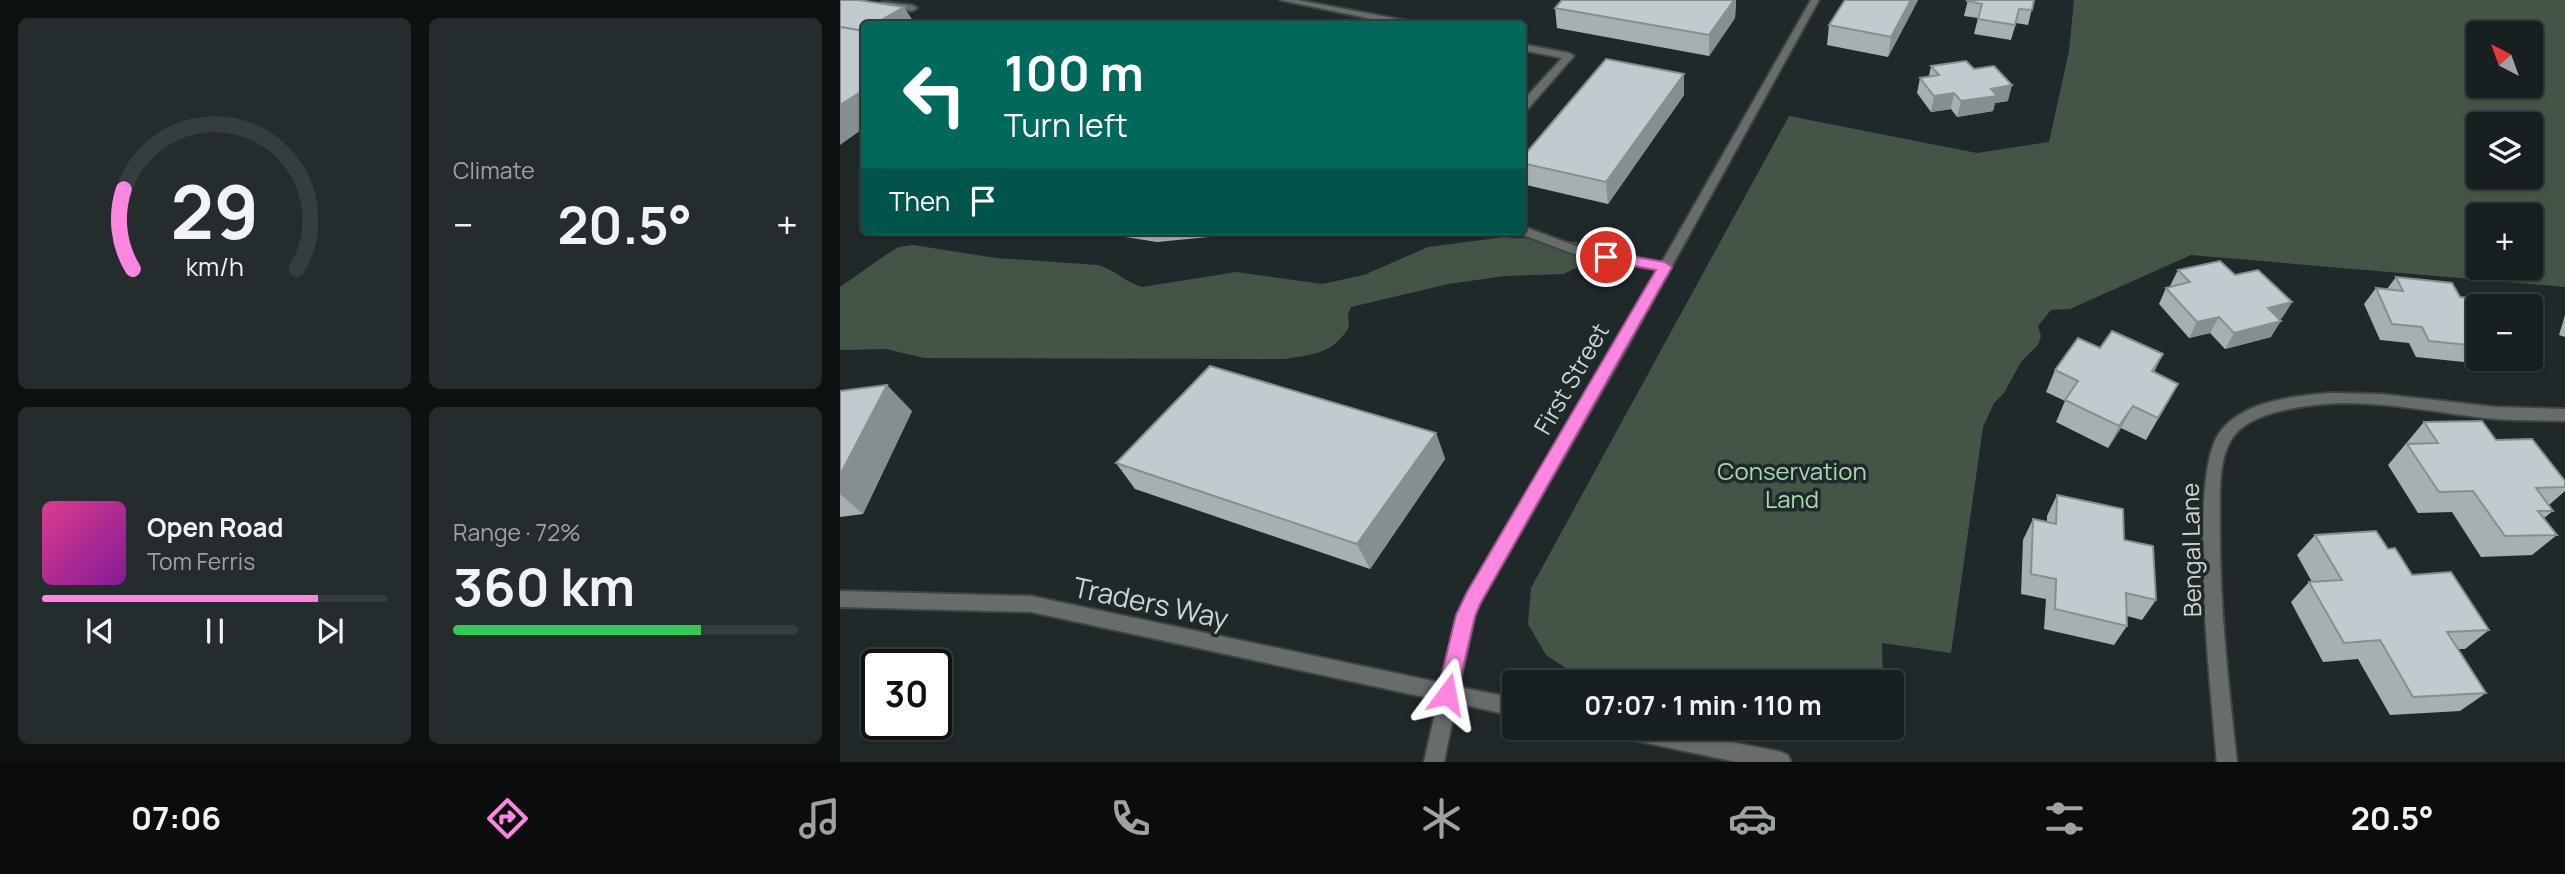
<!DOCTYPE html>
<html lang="en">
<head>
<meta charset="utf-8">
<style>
	:root { --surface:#181f20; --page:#252c2d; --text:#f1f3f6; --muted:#9fa2a5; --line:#363d3e; --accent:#fd86e1 }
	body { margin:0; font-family:Manrope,sans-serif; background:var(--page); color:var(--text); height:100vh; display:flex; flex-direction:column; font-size:26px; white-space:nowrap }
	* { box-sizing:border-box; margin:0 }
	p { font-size:23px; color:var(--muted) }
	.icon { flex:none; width:38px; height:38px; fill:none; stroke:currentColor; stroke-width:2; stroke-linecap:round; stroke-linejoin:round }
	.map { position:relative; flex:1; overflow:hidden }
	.side { display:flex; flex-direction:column; gap:18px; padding:18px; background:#0d1112; width:840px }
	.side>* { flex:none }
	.top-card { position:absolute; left:21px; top:21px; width:665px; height:214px; border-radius:7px; box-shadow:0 2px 5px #0004,0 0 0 2px var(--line); background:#00695c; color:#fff; overflow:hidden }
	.needle { width:46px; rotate:319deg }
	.buttons { position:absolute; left:1626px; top:21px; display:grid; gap:14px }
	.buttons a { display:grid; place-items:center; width:77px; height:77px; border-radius:7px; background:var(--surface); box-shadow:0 2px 5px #0004,0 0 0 2px var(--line); font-size:35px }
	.speed { position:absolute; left:21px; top:649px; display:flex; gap:14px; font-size:35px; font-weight:700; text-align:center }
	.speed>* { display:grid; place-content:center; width:91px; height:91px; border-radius:50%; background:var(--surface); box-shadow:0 2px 5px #0004,0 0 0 2px var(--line); line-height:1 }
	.speed .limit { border:4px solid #111; border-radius:10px; background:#fff; color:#111 }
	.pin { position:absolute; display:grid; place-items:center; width:60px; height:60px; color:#fff; margin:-30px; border:4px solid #fff; border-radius:50%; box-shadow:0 2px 7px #0007 }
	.me { position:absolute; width:77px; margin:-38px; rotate:13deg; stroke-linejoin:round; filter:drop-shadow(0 0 5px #0008) }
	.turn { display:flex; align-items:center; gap:24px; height:147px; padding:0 28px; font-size:32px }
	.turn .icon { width:91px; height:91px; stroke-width:2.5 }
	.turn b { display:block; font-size:49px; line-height:60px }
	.then { display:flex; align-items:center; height:66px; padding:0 28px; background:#0003; gap:14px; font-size:26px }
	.big { font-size:52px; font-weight:700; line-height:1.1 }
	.side .tile { flex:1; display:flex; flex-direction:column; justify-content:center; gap:10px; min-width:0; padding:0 24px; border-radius:10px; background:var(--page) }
	.side .dial { align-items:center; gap:0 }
	.dial svg { height:182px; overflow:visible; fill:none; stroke:var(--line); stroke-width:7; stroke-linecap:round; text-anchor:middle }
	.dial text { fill:var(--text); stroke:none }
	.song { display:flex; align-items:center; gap:21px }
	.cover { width:84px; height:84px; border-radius:10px; background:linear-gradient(135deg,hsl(330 70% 55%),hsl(290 70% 35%)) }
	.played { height:7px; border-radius:4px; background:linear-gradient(90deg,var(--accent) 80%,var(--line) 80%) }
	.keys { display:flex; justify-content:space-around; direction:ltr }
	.heat { display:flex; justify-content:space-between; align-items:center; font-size:38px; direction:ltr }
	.charge { height:10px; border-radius:5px; background:linear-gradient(90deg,#34c759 72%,var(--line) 0) }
	.side .tiles { flex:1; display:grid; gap:18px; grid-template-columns:repeat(2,1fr) }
	.trip { position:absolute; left:662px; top:670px; width:402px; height:70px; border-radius:7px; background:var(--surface); box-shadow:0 2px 5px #0004,0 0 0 2px var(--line); font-weight:700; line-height:70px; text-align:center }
	.tabs { display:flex; height:112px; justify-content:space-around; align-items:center; background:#0a0c0d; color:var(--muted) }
	.tabs .icon { width:49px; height:49px }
	.tabs .on { color:var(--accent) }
	.tabs b { font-size:32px; color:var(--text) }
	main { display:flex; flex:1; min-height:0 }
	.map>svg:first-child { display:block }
</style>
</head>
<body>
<main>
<section class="side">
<div class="tiles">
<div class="tile dial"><svg viewBox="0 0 100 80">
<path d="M14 69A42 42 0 1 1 86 69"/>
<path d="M14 69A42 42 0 0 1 10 34" stroke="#fd86e1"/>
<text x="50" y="56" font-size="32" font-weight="700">29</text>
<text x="50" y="72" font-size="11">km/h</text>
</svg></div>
<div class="tile"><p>Climate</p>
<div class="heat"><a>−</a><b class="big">20.5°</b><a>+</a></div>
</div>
<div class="tile">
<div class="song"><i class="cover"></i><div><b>Open Road</b><p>Tom Ferris</p></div></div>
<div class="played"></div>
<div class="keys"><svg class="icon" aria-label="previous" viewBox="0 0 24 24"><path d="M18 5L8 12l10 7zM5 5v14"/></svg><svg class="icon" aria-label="pause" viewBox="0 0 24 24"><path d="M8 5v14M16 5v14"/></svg><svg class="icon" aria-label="next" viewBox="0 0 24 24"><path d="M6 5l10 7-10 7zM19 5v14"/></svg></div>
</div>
<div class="tile"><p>Range · 72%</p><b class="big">360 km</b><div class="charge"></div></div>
</div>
</section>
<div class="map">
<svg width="1725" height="762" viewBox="0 0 1725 762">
	<rect width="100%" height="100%" fill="#20292a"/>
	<g fill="#445547" fill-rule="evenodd">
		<path d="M 1234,0 L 1725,0 L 1725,287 L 1351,255 L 1230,309 L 1211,310 L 1198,326 L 1201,336 L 1198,345 L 1181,362 L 1164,393 L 1154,403 L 1143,427 L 1111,653 L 1042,643 L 1043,682 L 769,682 L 741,678 L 706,655 L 688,624 L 691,588 L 949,116 L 1137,153 L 1209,142 L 1229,51 ZM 1638,33 L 1690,33 L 1690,86 L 1638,86 ZM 1638,124 L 1690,124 L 1690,177 L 1638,177 ZM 1690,215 L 1690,268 L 1638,268 L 1638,215 Z"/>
		<path d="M 664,237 L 737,242 L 743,258 L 736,268 L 723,274 L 665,276 L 608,284 L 511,307 L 508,314 L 509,327 C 493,354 474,354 445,359 L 84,358 L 46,349 L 0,350 L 0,287 L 47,254 L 59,247 L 73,245 L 156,258 L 258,265 C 275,270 285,282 302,287 L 396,272 L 482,284 L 524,275 L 588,247 Z"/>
	</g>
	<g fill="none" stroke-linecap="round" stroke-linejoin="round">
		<g stroke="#3c4545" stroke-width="4">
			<g id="service">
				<polygon points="440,0 458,0 568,21 573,24 556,24"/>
				<polygon points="44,2 72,5 77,8 72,11 41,7 41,3"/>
				<polygon points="682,44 729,53 734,56 686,111 682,112 682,102 722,58 682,50"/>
				<polygon points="682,226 736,246 825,263 831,267 825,271 734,254 678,233 677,231 682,231"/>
			</g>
		</g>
		<g stroke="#3c4545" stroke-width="4">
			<g id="minor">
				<polygon points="971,0 979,0 785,351 640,603 635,615 619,687 674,698 674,716 616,703 604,762 584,762 598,700 191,612 0,607 0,591 191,596 602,683 617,615 628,593 773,348"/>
				<path d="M 1489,393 L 1541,394 L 1656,407 L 1725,409 L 1725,421 C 1702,420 1679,421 1656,419 C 1605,414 1555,403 1503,403 C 1472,404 1408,410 1391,440 C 1378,462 1380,494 1380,519 C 1379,600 1388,681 1397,762 L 1377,762 C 1372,700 1346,477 1380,432 C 1403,401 1454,396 1489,393 Z"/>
				<polygon points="770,728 823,728 941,752 948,755 951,762 896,762 779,737 772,734"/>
			</g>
		</g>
		<use href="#service" fill="#686d6b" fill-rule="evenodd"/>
		<use href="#minor" fill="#686d6b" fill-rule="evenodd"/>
	</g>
	<g fill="#a6afb2">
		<polygon points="722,0 896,0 895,18 869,56 717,28 715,8"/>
		<polygon points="1078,0 1048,57 987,45 989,25"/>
		<polygon points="1128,0 1194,0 1188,25 1176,23 1171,40 1134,34 1138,18 1124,16"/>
		<polygon points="1091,66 1134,69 1168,101 1155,103 1153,111 1117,117 1111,109 1091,112 1077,93 1080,78 1089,76"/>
		<polygon points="844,74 844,95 768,204 682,184 682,158"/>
		<polygon points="247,231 431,231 317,242"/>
		<polygon points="1338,270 1395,275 1452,302 1442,318 1439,319 1431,337 1385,349 1370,333 1349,338 1319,304 1326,288 1331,287 1330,286"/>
		<polygon points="1556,277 1620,297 1638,306 1638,357 1633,363 1576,357 1569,343 1540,340 1524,304 1536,288 1547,289"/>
		<polygon points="1725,315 1725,337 1719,335"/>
		<polygon points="1260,348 1323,354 1314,372 1338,384 1306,440 1281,428 1268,448 1216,422 1225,401 1206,392 1215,370"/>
		<polygon points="0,391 72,411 23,514 0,517"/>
		<polygon points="1584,422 1656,440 1725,481 1725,491 1709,505 1713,511 1704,518 1717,535 1692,555 1641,557 1612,512 1578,513 1548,465"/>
		<polygon points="596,433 605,459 530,569 295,489 276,463"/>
		<polygon points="1217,495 1284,540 1316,600 1302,620 1287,616 1287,626 1274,645 1204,629 1206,599 1181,594 1183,540 1193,519 1207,522 1207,516"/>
		<polygon points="1475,535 1548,549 1572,575 1649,630 1625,649 1618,649 1646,693 1620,711 1550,715 1518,659 1483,662 1451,602 1469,582 1472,582 1457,555"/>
	</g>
	<g fill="#878e91">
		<polygon points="894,0 896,0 895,18 869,56 869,35"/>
		<polygon points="1071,0 1078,0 1048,57 1051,37"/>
		<polygon points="64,7 75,24 34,24"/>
		<polygon points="844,74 844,95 768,204 766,182"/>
		<polygon points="1172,85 1168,101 1155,103 1153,111 1117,117 1121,101 1151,89"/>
		<polygon points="24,90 24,128 0,145 0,105"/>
		<polygon points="1114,93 1111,109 1091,112 1094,96"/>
		<polygon points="1452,302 1442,318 1418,324 1428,308"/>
		<polygon points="1379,317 1370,333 1349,338 1357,322"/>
		<polygon points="1441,321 1431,337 1385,349 1394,333"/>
		<polygon points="47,385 72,411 23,514 0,494 0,475"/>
		<polygon points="1293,406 1281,428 1268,448 1279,426"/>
		<polygon points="596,433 605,459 530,569 517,544"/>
	</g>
	<g fill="#c1cbcf" stroke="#878e91" stroke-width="2">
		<polygon points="0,0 18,0 64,7 34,24 24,24 24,31 0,27"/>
		<polygon points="722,0 894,0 869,35 715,8"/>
		<polygon points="1005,0 1071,0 1051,37 989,25"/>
		<polygon points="1128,0 1194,0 1192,10 1179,9 1175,25 1138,19 1142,4 1127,1"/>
		<polygon points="0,27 24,31 24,90 0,105"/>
		<polygon points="766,59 844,74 766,182 682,163 682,158"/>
		<polygon points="1126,61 1134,69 1154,66 1172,85 1151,89 1157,96 1121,101 1114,93 1094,96 1080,78 1099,75 1091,66"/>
		<polygon points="1380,261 1395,275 1418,270 1452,302 1428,308 1441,321 1394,333 1379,317 1357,322 1326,288 1350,282 1338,270"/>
		<polygon points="1556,277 1612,283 1620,297 1647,300 1651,306 1638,306 1638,346 1589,341 1582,327 1552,324 1536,288 1563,291"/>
		<polygon points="1272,331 1323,354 1312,371 1338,384 1318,418 1293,406 1279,426 1225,400 1238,381 1215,370 1238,338 1260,348"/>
		<polygon points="370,366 596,433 517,544 276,463"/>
		<polygon points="47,385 0,475 0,391"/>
		<polygon points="1642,421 1656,440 1692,439 1725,481 1725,487 1696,488 1713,511 1698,511 1717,535 1665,536 1633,491 1599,492 1567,444 1598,443 1584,422"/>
		<polygon points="1217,495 1283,509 1284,540 1313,546 1316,600 1286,593 1287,626 1215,609 1216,579 1191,574 1193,519 1216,524"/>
		<polygon points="1536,531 1548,549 1555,548 1572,575 1611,572 1649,630 1607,632 1646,693 1573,697 1540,640 1504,643 1469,582 1502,580 1475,535"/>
	</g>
	<polygon fill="#fd86e1" stroke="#a45792" stroke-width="2" points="766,252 825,262 832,267 640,604 635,616 617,694 614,701 607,704 600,701 597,694 616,615 627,592 816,270 761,260 761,254"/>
	<g text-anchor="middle" stroke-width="7" stroke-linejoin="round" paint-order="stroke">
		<g font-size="24" fill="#cfd5d5" stroke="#20292a">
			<text transform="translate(732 379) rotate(-60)" y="8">First Street</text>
			<text transform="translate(1352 550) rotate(-91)" y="8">Bengal Lane</text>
		</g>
		<g font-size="24" fill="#a7daae" stroke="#20292a">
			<text x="952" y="480">Conservation<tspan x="952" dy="28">Land</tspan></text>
		</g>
		<g font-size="28" fill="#cfd5d5" stroke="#20292a">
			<text transform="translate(311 603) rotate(12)" y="10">Traders Way</text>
		</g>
	</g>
</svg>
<div class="buttons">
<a><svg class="needle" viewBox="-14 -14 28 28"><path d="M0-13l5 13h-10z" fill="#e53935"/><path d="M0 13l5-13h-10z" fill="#9fa2a5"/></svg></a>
<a><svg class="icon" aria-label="layers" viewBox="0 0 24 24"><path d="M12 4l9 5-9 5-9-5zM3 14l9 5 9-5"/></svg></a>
<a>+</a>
<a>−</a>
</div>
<div class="speed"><div class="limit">30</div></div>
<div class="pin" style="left:766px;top:257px;background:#d93025"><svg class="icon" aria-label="arrive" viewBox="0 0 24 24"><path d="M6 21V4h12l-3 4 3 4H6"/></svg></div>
<svg class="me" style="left:607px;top:694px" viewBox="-20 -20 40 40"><path d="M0-17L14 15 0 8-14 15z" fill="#fd86e1" stroke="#fff" stroke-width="4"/></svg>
<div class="trip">07:07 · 1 min · 110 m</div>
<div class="top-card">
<div class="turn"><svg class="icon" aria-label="left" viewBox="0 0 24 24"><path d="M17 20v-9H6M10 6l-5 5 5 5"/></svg><div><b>100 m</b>Turn left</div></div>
<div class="then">Then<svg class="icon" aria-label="arrive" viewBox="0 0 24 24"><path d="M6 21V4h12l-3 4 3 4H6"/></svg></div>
</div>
</div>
</main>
<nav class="tabs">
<b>07:06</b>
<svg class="icon on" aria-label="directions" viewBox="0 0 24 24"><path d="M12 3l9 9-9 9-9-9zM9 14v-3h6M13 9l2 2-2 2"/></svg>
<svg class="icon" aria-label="music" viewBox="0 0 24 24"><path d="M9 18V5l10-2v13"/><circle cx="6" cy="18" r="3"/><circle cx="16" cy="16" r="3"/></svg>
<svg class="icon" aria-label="phone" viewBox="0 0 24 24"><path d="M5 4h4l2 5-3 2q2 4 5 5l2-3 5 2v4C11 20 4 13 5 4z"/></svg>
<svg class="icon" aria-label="climate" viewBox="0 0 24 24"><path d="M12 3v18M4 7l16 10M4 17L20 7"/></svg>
<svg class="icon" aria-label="car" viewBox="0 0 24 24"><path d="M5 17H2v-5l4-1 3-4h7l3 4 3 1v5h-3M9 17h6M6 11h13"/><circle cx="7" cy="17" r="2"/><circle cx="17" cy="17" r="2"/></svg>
<svg class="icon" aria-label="filters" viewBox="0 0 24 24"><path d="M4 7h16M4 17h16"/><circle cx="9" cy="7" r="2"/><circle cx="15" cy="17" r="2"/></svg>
<b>20.5°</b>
</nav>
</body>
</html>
